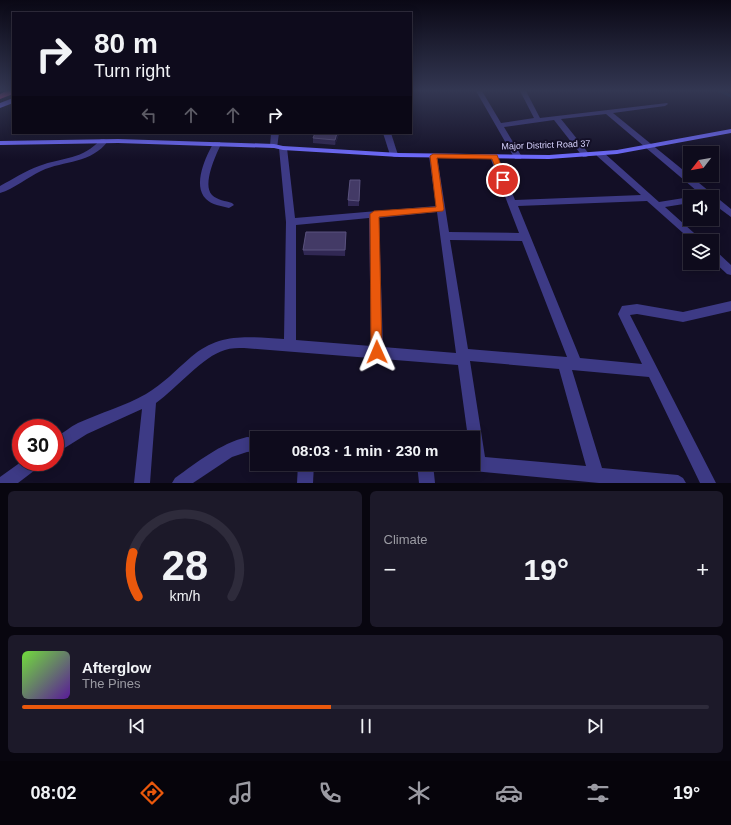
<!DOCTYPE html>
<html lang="en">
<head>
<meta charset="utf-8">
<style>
	:root { --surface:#0e0b1c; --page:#1c1929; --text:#f1f3f6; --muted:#9b9ba3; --line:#2e2b3b; --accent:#ea580c }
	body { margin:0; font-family:Arial,sans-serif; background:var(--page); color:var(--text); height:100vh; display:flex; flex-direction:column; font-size:15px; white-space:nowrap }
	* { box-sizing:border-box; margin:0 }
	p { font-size:13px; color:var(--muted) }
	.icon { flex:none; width:22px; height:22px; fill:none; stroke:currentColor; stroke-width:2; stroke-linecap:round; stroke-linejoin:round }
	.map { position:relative; height:483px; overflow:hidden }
	.details { display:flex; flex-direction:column; gap:8px; padding:8px; background:#08060f; flex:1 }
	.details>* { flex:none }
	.top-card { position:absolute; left:12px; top:12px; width:400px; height:122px; border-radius:0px; box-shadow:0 2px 10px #0003,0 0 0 1px var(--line); background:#0e0b1c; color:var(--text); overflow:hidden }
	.needle { width:26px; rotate:239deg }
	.controls { position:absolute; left:683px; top:146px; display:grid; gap:8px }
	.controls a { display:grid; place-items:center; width:36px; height:36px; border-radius:0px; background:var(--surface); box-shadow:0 2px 10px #0003,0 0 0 1px var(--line); font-size:20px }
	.speed { position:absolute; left:12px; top:419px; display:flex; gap:8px; font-size:20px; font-weight:700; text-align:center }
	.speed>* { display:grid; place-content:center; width:52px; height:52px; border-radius:50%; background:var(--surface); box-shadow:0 2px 10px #0003,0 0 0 1px var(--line); line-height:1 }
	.speed .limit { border:6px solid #d22; background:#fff; color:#111 }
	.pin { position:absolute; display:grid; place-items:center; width:34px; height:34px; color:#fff; margin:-17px; border:2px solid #fff; border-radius:50%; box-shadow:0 1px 4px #0007 }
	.me { position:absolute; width:44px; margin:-22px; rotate:359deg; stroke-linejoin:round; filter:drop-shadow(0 0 3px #0008) }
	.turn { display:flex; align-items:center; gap:14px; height:84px; padding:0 16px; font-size:18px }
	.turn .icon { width:52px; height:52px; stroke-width:2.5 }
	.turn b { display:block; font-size:28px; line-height:34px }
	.lanes { display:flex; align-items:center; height:38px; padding:0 16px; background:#0003; justify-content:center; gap:20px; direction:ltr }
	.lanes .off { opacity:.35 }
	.big { font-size:30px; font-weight:600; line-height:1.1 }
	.details .card { flex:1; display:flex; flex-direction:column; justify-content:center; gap:6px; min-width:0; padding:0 14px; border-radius:6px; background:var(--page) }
	.details .dial { align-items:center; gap:0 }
	.dial svg { height:104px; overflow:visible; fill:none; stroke:var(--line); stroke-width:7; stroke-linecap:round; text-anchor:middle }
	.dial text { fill:var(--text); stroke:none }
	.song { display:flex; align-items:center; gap:12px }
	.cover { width:48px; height:48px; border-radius:6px; background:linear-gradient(135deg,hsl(100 70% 55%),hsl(270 70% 35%)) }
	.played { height:4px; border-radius:2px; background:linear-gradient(90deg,var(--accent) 45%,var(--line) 45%) }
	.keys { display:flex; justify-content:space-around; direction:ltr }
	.heat { display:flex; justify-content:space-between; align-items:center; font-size:22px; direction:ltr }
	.details .tiles { flex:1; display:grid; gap:8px; grid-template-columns:1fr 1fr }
	.card:last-child { grid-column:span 2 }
	.trip { position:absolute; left:250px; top:431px; width:230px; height:40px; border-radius:0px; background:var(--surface); box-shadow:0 2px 10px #0003,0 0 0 1px var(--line); font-weight:600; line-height:40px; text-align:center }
	.dock { display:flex; height:64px; justify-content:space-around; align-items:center; background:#06040b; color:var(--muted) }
	.dock .icon { width:28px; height:28px }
	.dock .on { color:var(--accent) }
	.dock b { font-size:18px; color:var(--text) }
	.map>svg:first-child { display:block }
</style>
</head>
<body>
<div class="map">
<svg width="731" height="483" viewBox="0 0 731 483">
	<rect width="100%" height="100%" fill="#130f26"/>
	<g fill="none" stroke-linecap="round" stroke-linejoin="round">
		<polyline stroke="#0c2248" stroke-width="3" points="720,91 731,96"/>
		<g fill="#3d3a85" fill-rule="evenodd">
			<polygon points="476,91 482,91 501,123 534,118 520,91 526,91 540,118 667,103 668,104 665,106 613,113 731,209 731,217 712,203 712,197 704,197 606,114 561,119 590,155 586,157 583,157 554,120 504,127 522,157 521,159 515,159"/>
			<polygon points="271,133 279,133 277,148 271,148 270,146"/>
			<polygon points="383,133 391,133 398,155 397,157 394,157 390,155"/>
			<path d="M 101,139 L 104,139 L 108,141 C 91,164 65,160 41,171 C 28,177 14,189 0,193 L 0,186 C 13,179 25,171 39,166 C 63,157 83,160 101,139 Z"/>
			<path d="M 214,142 L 220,142 L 221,144 C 216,155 202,184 212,195 C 217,200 226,201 232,203 L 234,205 L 229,208 C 221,206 212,205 206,199 C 192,185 206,156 214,142 Z"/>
			<path d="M 280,146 L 283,146 L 287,148 L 295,218 L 436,206 L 429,156 L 433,154 L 437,156 L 449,232 L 519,233 L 490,157 L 494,155 L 498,157 L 515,200 L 641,195 L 597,156 L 596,154 L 600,152 L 603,152 L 659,202 L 690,197 L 690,203 L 665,207 L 703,241 L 692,241 L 647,201 L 518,206 L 580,358 L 642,364 L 618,314 L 622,306 L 637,304 L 683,312 L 731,301 L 731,311 L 683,322 L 637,314 L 630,315 L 716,483 L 700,483 L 649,377 L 572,370 L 602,468 L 678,475 L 683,478 L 686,483 L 599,483 L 473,471 L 468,468 L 466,464 L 473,464 L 473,438 L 468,438 L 458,365 L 244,348 C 238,348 231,348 225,350 C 203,356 177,388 156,403 L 150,483 L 134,483 L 142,409 L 87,434 L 55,454 L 55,438 C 63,433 70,427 78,423 C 100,413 125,406 146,394 C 163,384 176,370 191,357 C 220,332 248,337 284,339 L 286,222 L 279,148 ZM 437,212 L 456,353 L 383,347 L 379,218 ZM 369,218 L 371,346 L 296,340 L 296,225 ZM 450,240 L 522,241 L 567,357 L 468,349 ZM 470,361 L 559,369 L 586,466 L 485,457 Z"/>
			<polygon points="712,250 716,251 731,265 731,275 727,274 712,260"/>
			<path d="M 247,437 L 260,438 L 257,438 L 257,451 L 247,452 L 232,457 L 193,483 L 172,483 L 175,478 C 198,462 219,444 247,437 Z"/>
			<polygon points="21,462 42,462 39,467 18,483 0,483 0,477"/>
			<polygon points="298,464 314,464 313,483 297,483"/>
			<polygon points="417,464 433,464 435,483 419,483"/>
		</g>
		<g fill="#6f6bff" fill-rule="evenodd">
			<polygon points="13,98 13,103 0,108 0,103"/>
			<polygon points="731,129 731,133 617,154 549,159 399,157 283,150 274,148 118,143 0,145 0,141 118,139 274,144 283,146 399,153 549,155 617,150"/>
		</g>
		<polygon fill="#ff4fa3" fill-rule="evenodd" points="6,91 13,91 13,94 0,99 0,94"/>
	</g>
	<g fill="#312854">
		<polygon points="315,133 339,133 339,134 335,145 313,143 313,138"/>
		<polygon points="360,180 359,206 348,206 348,200"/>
		<polygon points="346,232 345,256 304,255 303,250"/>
	</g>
	<polygon fill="#1d163a" points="337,133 339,133 339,134 335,145 335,140"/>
	<g fill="#433a66" stroke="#5a527e">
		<polygon points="315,133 337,133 335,140 313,138"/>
		<polygon points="350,180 360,180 359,201 348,200"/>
		<polygon points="306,232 346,232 345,250 303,250"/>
	</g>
	<linearGradient id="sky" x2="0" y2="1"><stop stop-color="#0a0815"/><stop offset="0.57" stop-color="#333752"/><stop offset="1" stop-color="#333752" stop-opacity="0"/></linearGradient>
	<rect width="731" height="159" fill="url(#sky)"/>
	<polygon fill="#ea580c" stroke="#983908" points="433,154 497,155 507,180 503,183 501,182 492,159 437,158 444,209 443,211 379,217 382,352 381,356 377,358 373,356 371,352 370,214 374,211 436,207 430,156"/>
	<g text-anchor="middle" stroke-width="4" stroke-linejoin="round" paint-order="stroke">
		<g font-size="9" fill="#d9d4ff" stroke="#130f26">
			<text transform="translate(546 145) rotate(-2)" y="3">Major District Road 37</text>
		</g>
	</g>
</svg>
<div class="controls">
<a><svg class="needle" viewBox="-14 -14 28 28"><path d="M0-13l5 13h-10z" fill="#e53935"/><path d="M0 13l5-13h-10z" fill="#9b9ba3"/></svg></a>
<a><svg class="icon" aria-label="sound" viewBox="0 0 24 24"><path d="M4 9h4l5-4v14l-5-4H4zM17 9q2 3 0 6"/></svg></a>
<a><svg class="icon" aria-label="layers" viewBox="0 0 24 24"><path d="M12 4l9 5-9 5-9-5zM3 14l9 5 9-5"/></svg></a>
</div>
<div class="speed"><div class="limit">30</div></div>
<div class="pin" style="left:503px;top:180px;background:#d93025"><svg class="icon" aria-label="arrive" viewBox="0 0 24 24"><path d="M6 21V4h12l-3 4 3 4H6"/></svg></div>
<svg class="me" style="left:377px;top:352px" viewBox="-20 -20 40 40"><path d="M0-17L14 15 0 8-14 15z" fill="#ea580c" stroke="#fff" stroke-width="4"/></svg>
<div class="trip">08:03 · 1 min · 230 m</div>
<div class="top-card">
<div class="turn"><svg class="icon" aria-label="right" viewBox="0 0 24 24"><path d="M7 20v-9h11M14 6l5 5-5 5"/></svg><div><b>80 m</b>Turn right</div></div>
<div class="lanes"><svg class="icon off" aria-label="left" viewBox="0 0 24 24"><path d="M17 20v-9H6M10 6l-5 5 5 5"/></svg><svg class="icon off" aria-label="ahead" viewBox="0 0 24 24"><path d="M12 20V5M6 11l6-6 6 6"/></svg><svg class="icon off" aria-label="ahead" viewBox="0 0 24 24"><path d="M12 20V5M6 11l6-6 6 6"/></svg><svg class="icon" aria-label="right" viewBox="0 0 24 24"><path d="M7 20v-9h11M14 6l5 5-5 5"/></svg></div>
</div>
</div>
<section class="details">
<div class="tiles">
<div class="card dial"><svg viewBox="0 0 100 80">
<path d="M14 69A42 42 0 1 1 86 69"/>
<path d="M14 69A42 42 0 0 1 10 35" stroke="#ea580c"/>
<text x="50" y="56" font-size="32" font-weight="700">28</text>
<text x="50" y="72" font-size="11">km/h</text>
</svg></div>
<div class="card"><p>Climate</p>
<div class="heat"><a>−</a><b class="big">19°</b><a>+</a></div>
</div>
<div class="card">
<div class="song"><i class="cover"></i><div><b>Afterglow</b><p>The Pines</p></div></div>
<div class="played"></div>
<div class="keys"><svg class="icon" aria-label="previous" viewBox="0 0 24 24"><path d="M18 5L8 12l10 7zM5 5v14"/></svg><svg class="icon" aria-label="pause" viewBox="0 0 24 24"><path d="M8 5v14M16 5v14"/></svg><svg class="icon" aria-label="next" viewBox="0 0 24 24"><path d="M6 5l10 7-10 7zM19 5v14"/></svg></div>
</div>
</div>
</section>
<nav class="dock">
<b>08:02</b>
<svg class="icon on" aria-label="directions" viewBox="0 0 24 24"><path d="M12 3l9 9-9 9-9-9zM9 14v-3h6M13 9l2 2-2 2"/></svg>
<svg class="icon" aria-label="music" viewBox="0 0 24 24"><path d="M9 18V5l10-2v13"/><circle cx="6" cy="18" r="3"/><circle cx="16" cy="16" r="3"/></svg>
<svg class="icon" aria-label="phone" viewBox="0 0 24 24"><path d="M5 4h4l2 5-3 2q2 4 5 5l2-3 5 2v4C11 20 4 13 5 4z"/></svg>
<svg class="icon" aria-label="climate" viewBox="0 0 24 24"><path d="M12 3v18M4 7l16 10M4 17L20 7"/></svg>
<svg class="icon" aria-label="car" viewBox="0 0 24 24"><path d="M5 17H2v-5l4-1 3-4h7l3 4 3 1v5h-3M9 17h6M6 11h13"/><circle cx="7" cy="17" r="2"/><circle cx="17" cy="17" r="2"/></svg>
<svg class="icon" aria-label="filters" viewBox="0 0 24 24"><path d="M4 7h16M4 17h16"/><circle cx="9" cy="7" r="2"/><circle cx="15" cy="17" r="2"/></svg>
<b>19°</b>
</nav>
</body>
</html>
